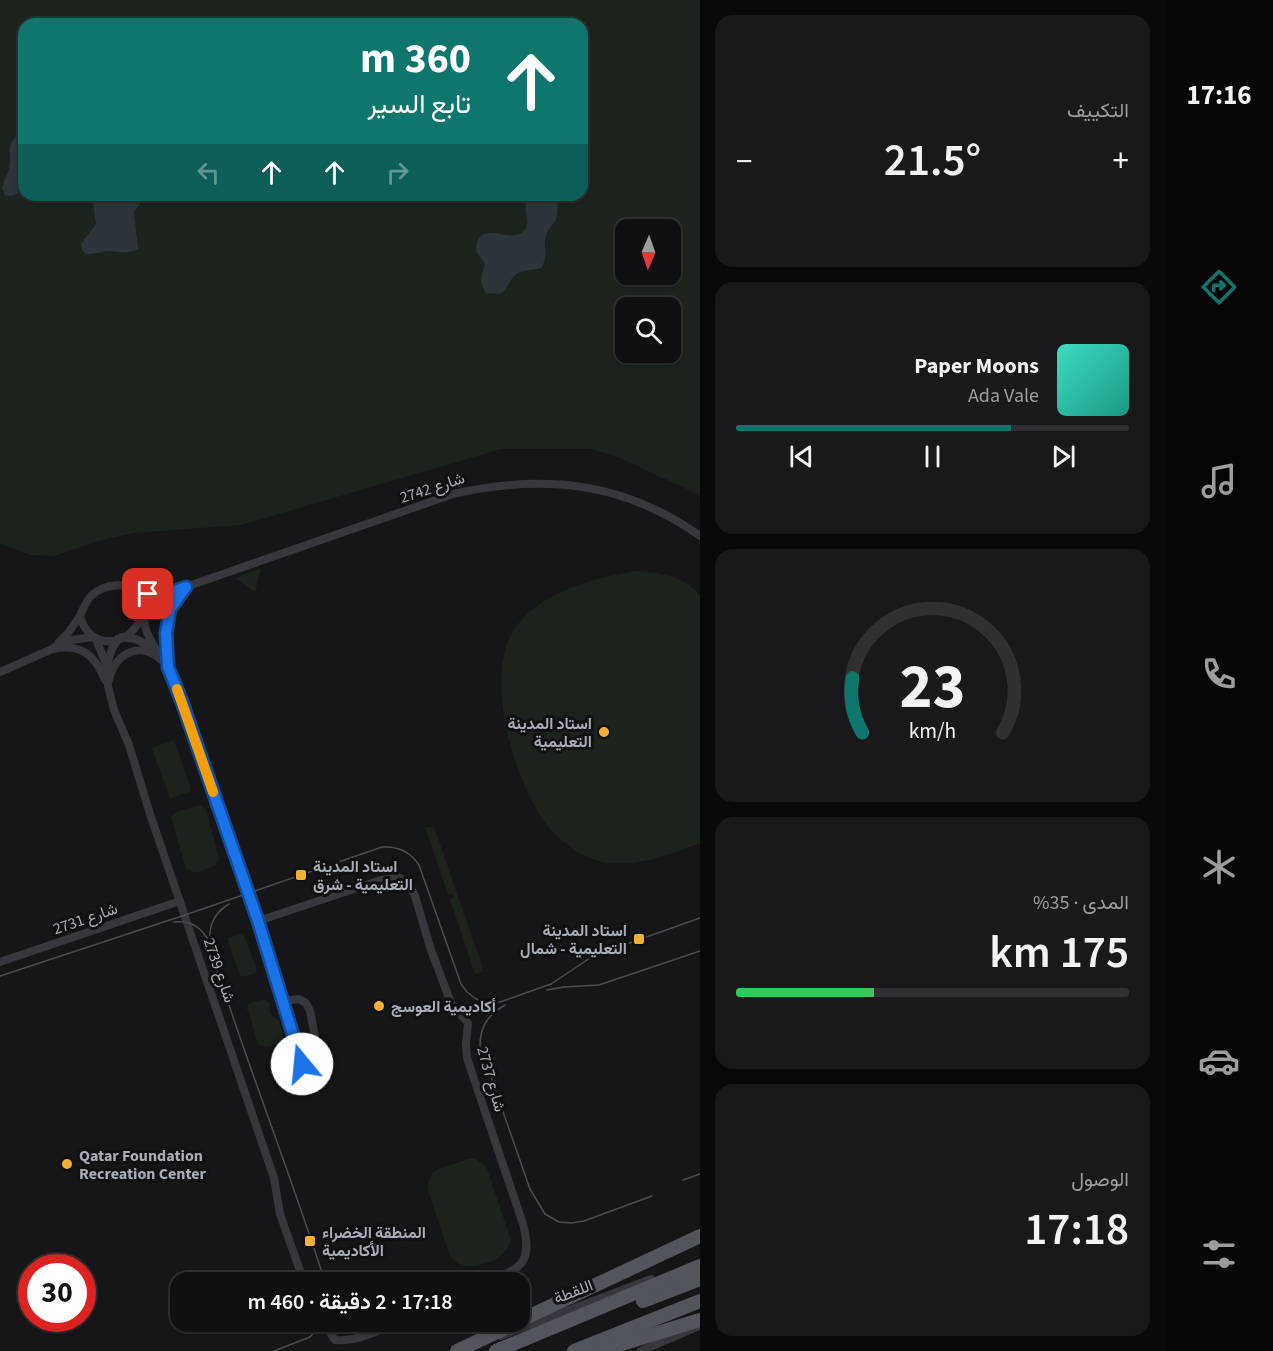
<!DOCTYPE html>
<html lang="ar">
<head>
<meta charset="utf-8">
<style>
	:root { --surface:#101012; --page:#19191b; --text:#f1f3f6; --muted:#9c9d9f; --line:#303032; --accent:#0f766e }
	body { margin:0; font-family:"Source Sans 3",Vazirmatn,sans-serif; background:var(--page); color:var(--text); direction:rtl; height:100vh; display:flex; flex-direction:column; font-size:22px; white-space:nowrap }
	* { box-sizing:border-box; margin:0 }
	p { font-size:20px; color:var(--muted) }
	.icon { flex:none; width:33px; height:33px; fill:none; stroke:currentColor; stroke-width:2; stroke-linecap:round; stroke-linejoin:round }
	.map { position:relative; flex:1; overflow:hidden; direction:ltr }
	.side { display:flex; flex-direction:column; gap:15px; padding:15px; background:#09090a; width:465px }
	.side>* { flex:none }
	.hud { position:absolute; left:18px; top:18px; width:570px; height:183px; border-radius:18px; box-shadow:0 2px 4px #0004,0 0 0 2px var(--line); direction:rtl; background:#0f766e; color:#fff; overflow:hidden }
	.needle { width:39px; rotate:182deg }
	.buttons { position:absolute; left:615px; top:219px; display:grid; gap:12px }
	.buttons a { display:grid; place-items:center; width:66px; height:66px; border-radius:12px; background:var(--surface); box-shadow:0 2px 4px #0004,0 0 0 2px var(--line); font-size:30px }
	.speed { position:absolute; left:18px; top:1254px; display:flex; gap:12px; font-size:30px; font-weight:700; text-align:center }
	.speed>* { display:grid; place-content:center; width:78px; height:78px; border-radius:50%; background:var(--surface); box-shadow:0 2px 4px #0004,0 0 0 2px var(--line); line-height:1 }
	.speed .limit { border:9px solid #d22; background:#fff; color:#111 }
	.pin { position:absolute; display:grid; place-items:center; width:51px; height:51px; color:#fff; margin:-26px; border-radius:12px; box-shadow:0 3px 9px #0006 }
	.me { position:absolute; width:66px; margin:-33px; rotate:343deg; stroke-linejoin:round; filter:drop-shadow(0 0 4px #0008) }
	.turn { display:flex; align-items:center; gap:21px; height:126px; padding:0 18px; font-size:27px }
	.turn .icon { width:78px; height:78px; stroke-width:2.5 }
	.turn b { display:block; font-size:42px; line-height:51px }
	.lanes { display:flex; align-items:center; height:57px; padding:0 18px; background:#0003; justify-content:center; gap:30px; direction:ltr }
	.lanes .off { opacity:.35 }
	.big { font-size:45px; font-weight:600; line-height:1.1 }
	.side .card { flex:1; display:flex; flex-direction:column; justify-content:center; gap:9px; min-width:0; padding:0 21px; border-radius:18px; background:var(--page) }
	.side .dial { align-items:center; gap:0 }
	.dial svg { height:156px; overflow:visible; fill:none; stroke:var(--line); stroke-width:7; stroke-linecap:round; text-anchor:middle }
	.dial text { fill:var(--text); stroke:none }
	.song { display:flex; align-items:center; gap:18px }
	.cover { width:72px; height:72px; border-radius:9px; background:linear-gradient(135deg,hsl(170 70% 55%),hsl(170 70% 35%)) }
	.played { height:6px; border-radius:3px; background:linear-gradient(90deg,var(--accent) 70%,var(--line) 70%) }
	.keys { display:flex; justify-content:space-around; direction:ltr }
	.heat { display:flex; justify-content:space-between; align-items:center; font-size:33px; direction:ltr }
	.charge { height:9px; border-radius:4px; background:linear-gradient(90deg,#34c759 35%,var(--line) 0) }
	.trip { position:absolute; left:170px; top:1272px; width:360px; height:60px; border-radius:18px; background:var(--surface); box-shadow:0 2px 4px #0004,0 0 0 2px var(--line); font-weight:600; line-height:60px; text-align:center; direction:rtl }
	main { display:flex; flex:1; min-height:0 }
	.tab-bar { display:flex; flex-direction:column; width:108px; justify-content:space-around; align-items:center; background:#060607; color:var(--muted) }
	.tab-bar .icon { width:42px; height:42px }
	.tab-bar .on { color:var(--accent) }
	.tab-bar b { font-size:27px; color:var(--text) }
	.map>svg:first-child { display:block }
</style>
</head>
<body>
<main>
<nav class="tab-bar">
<b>17:16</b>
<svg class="icon on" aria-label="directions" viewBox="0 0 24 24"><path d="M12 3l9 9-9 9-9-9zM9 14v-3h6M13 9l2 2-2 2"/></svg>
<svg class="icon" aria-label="music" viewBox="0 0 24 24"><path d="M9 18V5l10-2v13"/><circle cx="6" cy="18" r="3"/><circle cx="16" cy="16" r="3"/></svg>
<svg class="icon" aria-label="phone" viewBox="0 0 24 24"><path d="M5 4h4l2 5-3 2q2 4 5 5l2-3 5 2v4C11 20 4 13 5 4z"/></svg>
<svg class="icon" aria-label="climate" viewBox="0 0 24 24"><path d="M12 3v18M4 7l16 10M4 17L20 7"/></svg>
<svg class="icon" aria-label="car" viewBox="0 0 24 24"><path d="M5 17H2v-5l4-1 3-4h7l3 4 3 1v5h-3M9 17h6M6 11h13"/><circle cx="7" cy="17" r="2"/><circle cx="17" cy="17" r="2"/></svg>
<svg class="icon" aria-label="filters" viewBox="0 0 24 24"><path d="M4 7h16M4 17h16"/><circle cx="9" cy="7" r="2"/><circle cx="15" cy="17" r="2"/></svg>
</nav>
<section class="side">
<div class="card"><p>التكييف</p>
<div class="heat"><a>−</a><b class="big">21.5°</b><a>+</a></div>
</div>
<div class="card">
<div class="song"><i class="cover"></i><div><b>Paper Moons</b><p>Ada Vale</p></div></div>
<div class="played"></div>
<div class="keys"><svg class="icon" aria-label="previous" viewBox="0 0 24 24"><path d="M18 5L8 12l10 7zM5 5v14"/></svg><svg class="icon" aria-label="pause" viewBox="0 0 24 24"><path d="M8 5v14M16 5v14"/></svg><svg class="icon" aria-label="next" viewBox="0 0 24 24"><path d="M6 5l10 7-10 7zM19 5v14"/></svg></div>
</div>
<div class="card dial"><svg viewBox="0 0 100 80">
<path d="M14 69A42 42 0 1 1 86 69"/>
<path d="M14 69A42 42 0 0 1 9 41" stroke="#0f766e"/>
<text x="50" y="56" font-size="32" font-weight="700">23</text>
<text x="50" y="72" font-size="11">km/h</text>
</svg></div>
<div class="card"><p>المدى · 35%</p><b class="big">175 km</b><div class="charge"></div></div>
<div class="card"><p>الوصول</p><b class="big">17:18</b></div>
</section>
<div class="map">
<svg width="700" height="1351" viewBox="0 0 700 1351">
	<rect width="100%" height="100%" fill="#161618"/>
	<g fill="#1c231d" fill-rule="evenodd">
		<path d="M 0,0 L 700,0 L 700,497 L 691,491 L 618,457 L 591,449 L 501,449 L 241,525 L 133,533 L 94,542 L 55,556 L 30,555 L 0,544 ZM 24,24 L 582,24 L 582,195 L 24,195 ZM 626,230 L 670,230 L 670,274 L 626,274 ZM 626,308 L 670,308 L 670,352 L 626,352 Z"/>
		<polygon points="261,568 255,592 235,578"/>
		<path d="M 636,571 C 659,572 684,576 700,595 L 700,843 C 667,856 625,872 590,858 C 574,851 558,839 547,825 C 514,782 480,670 518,624 C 546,590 595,578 636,571 Z"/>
		<polygon points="174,740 191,789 190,792 170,798 152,749 154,747"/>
		<polygon points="199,805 206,810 219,859 215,866 194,873 186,868 171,818 174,813"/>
		<polygon points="425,827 434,827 484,971 475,974 450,899 453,897 452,894 448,894"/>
		<polygon points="243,933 257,970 255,973 243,977 240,975 228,942 228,938"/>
		<path d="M 264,999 L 269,1002 L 270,1014 L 279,1021 L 284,1037 C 280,1046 266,1049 258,1044 C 253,1030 253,1021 247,1009 L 248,1004 Z"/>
		<path d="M 469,1159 L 475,1159 L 486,1166 L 511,1240 C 508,1257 482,1268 467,1266 C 460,1266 455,1261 450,1256 L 427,1187 L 432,1174 L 438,1169 Z"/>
	</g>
	<g fill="#2c353c">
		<path d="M 24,131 L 24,179 L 17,194 L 10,196 L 5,195 L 2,188 C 3,182 7,176 9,169 C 13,151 2,145 24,131 Z"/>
		<path d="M 92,195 L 146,195 L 134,212 L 138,249 C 128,255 117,251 107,251 C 100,252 93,254 86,254 L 82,250 L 81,244 L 96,224 Z"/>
		<path d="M 529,195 L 560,195 C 556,203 559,211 556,219 C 553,225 548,229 546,235 C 542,248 550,254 541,268 C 534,270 522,270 516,274 C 509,280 508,289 500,294 L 486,293 C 479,281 481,276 485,264 C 483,260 479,256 477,252 C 476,250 476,246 477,243 C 484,221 511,244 524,231 C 533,221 520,209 529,195 Z"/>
	</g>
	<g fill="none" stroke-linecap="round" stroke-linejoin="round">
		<g stroke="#37383d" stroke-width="8">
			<path d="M 133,589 L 148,594 L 174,591 L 453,494 C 543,474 623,481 700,536"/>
			<polyline points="142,614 171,593"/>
			<path d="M 141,617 C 130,648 89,651 80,616 C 83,609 86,601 91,596 C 104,584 130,579 139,597 C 145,609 141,622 149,637 C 154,648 163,657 169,668 C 175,679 178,691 182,702 L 258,921 L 302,1064 L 308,1068 L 315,1067 L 319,1057 L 310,1011 L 306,1003 L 299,999 L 282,1001"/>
			<polyline points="122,637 135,639 155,648"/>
			<polyline points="96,639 106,664 108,686 114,710 129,745 150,814 274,1178 280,1214 304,1282"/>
			<polyline points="59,642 68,633 80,616"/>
			<path d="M 53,649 C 81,643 95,655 105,680"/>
			<polyline points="107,665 112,649 118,639"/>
			<path d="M 168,667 C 167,649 162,624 171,607 C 175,600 181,594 186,587"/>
			<polyline points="0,672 50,650 64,641 93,637"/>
			<path d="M 109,680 C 114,654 140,640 161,660"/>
			<path d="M 258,921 L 381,880 L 398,877 L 408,882 L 415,896 L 431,950 L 451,1003 L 468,1023 L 466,1044 L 467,1058 L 523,1224 C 533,1264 521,1268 487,1282"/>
			<polyline points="0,962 180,901"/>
			<path d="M 323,1322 L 335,1340 C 358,1342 379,1330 401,1322"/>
			<polyline points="501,1336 651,1279"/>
			<polyline points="641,1351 699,1326"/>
		</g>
		<g stroke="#53555c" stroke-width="14">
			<polyline points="643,1301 700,1279"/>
			<polyline points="519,1321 700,1236"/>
			<polyline points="457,1351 518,1322"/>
			<polyline points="496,1351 700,1266"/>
			<polyline points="574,1351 700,1301"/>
			<polyline points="599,1351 700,1320"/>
		</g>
		<g stroke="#4a4c52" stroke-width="1.5">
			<path d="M 229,904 C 219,910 211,920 210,933 C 208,950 228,1001 234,1020 C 264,1108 297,1194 325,1282"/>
			<path d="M 174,922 C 192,920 202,928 210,943"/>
			<path d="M 0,976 L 185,915 L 382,847 C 398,846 410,851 419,865 L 461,984 L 467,992 L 476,999 L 487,1002 L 500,1002 L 551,984 L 593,956 L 700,918"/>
			<polyline points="547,990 564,987 599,985 700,951"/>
			<path d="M 505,1005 C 488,1015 480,1026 480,1046 L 530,1189 L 545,1214 L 559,1222 L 571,1223 L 584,1221 L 652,1196"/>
			<polyline points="683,1180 700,1174"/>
			<polyline points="274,1351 310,1337 324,1322"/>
		</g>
	</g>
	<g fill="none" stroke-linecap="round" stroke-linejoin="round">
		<g stroke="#114b97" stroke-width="15">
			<polyline id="route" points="148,594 174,591 186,587 170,609 166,633 168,667 182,702 258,921 302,1064"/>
		</g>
		<use href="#route" stroke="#1a73e8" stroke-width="10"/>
		<polyline stroke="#f59e0b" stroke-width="10" points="177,689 213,792"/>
	</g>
	<g fill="#f2b134" stroke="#111113" stroke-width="2">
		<circle cx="604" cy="732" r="6"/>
		<rect x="295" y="869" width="12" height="12" rx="3"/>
		<rect x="633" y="933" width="12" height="12" rx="3"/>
		<circle cx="379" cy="1006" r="6"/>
		<circle cx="67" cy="1164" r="6"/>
		<rect x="304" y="1235" width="12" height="12" rx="3"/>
	</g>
	<g text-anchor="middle" stroke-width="6" stroke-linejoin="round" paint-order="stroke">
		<g font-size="16" fill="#a8adb8" stroke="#111113">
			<text transform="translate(432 487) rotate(-18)" y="6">شارع 2742</text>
			<text transform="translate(85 918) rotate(-19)" y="6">شارع 2731</text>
			<text transform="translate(220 970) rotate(71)" y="6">شارع 2739</text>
			<text transform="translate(492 1079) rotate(74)" y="6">شارع 2737</text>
			<text transform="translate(573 1291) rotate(-21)" y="6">اللقطة</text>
		</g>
		<g font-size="16" font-weight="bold" fill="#a8adb8" stroke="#111113" text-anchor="start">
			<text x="592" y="729" text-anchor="end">استاد المدينة<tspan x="592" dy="18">التعليمية</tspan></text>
			<text x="313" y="872">استاد المدينة<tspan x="313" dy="18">التعليمية - شرق</tspan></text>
			<text x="627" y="936" text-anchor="end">استاد المدينة<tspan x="627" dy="18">التعليمية - شمال</tspan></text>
			<text x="391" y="1012">أكاديمية العوسج</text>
			<text x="79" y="1161">Qatar Foundation<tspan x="79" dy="18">Recreation Center</tspan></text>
			<text x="322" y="1238">المنطقة الخضراء<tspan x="322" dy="18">الأكاديمية</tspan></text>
		</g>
	</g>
</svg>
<div class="buttons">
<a><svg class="needle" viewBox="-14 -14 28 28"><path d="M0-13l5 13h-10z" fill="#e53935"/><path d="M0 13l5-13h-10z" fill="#9c9d9f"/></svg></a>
<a><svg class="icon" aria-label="search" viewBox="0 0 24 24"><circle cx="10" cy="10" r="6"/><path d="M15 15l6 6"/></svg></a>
</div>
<div class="speed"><div class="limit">30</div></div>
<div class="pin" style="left:148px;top:594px;background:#d93025"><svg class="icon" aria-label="arrive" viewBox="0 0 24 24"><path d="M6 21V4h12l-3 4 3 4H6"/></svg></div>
<svg class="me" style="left:302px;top:1064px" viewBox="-20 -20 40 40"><circle r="19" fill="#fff"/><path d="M0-13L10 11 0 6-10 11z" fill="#1a73e8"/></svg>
<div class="trip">17:18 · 2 دقيقة · 460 m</div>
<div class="hud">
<div class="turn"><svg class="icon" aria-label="ahead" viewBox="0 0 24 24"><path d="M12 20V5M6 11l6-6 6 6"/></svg><div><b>360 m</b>تابع السير</div></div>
<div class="lanes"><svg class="icon off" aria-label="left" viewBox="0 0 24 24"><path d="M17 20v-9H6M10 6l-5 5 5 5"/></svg><svg class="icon" aria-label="ahead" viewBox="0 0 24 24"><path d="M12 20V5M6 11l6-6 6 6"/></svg><svg class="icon" aria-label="ahead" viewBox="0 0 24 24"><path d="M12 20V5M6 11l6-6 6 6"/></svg><svg class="icon off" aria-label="right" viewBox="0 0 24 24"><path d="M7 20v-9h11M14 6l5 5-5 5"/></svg></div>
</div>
</div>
</main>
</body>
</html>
